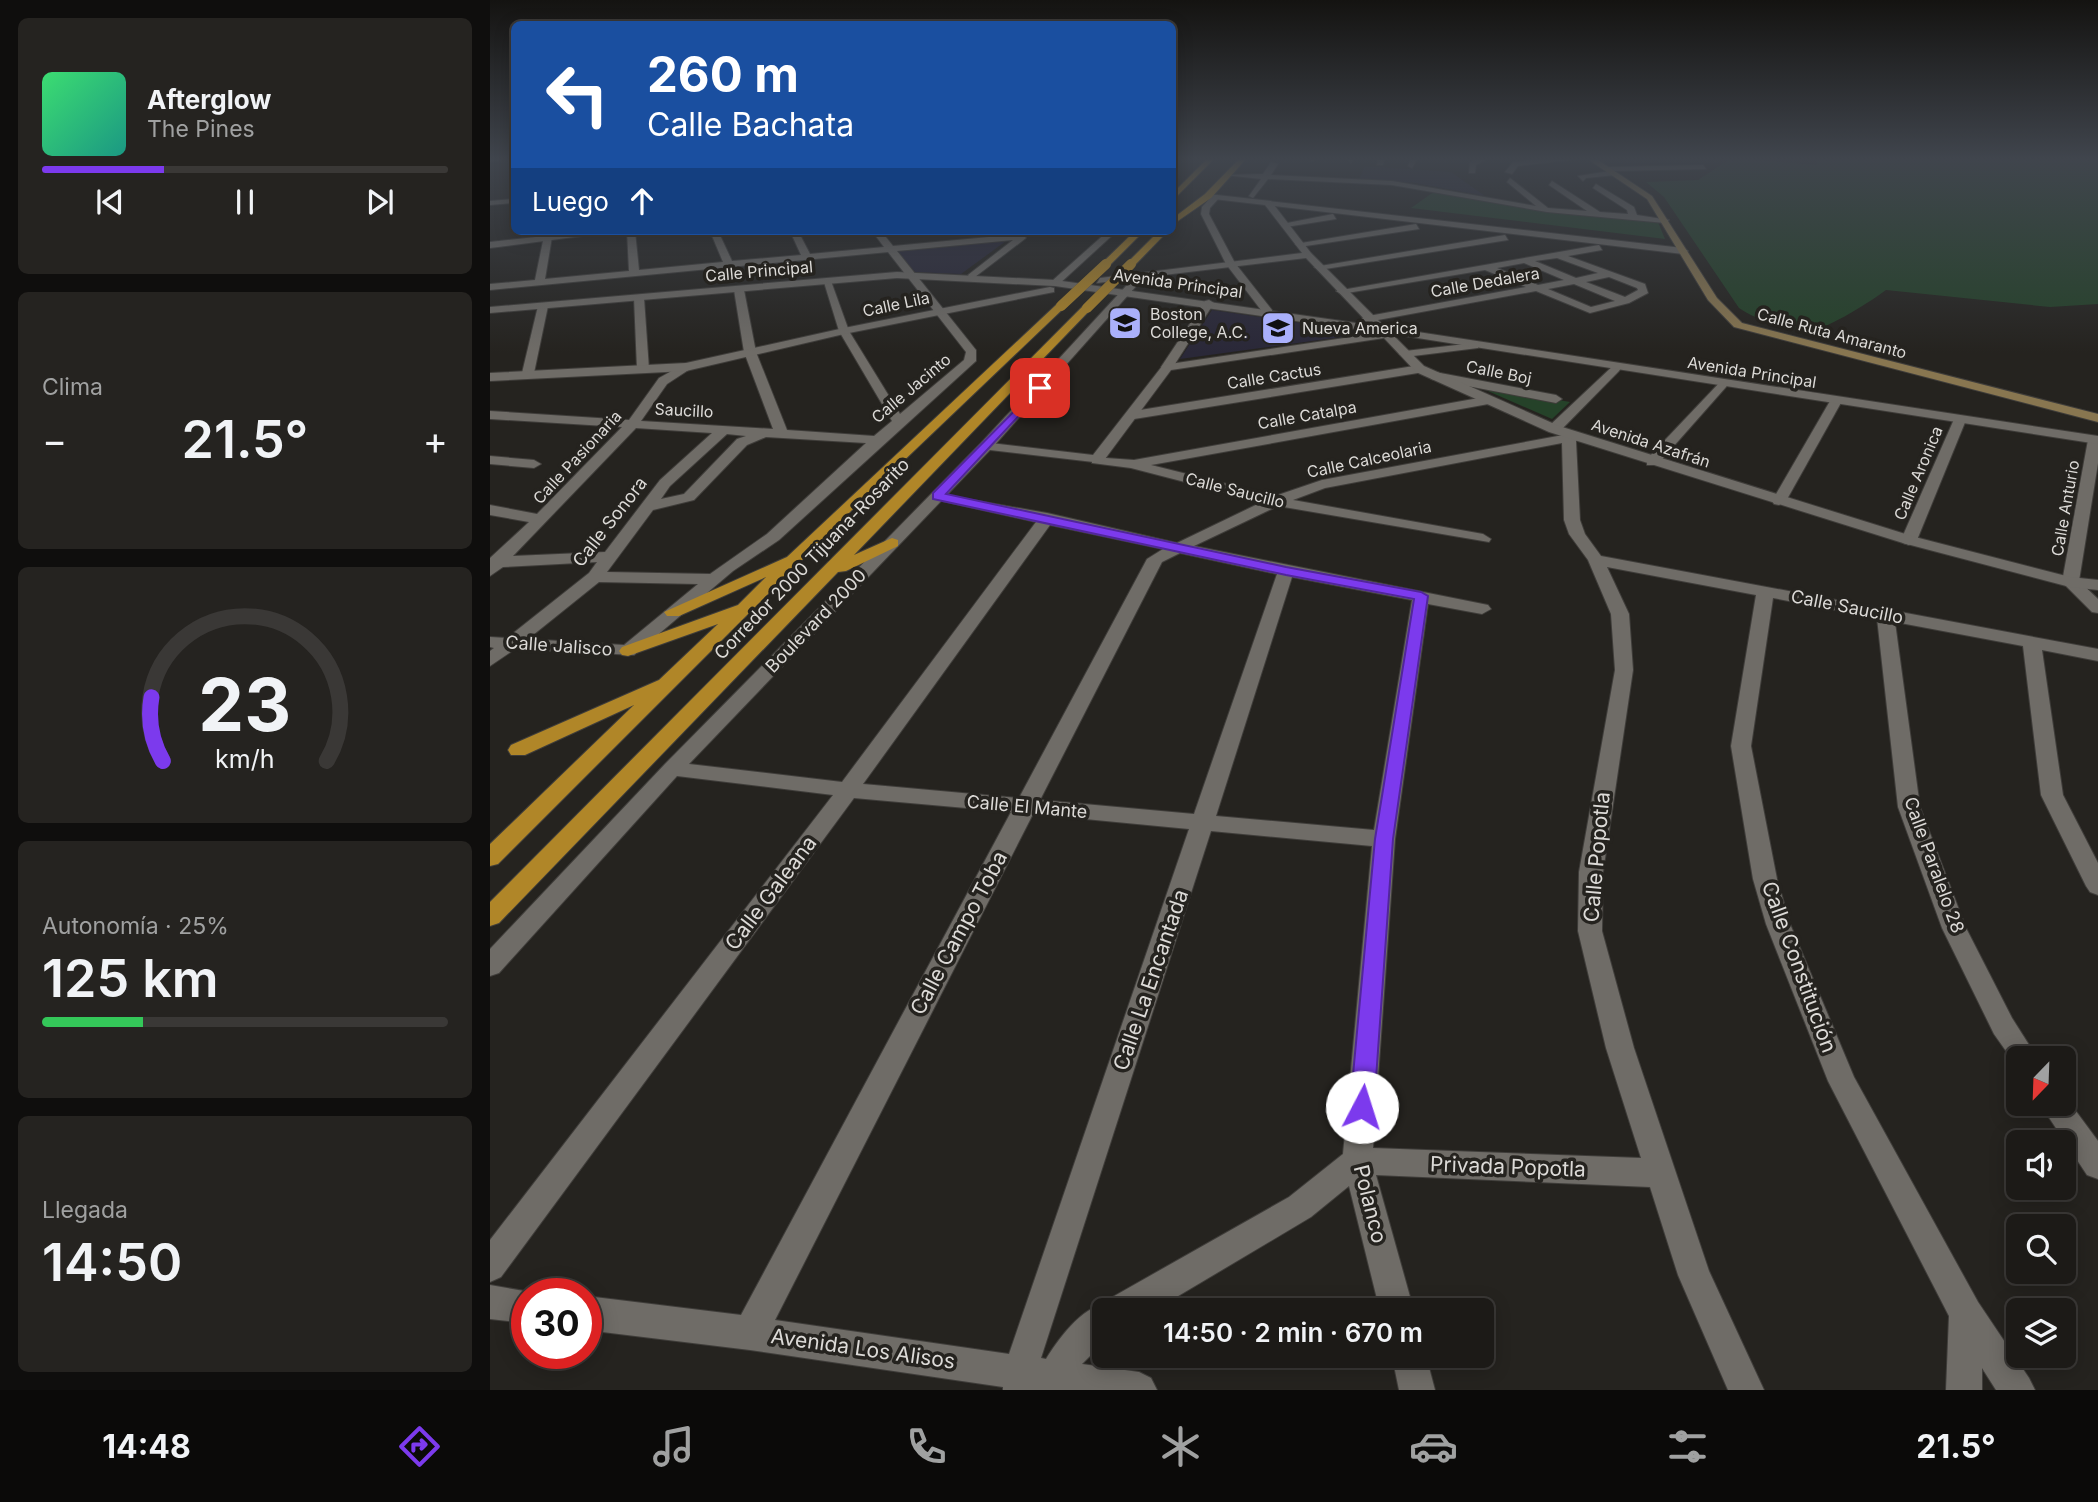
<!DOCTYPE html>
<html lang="es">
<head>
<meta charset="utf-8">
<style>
	:root { --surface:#1c1a17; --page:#252320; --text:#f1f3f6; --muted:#a0a1a1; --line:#3a3836; --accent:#7c3aed }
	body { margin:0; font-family:Inter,sans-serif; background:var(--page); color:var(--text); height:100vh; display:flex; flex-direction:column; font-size:26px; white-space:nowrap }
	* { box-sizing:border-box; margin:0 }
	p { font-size:23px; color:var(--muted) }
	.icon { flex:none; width:38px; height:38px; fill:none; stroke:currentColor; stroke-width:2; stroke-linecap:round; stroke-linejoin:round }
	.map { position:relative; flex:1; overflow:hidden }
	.panel { display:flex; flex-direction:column; gap:18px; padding:18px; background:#0f0e0d; width:490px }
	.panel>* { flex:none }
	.hud { position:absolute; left:21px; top:21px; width:665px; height:214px; border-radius:10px; box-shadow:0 4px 18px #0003,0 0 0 2px var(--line); background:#1a4fa0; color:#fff; overflow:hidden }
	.needle { width:46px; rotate:203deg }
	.fabs { position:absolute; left:1516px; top:1046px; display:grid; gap:14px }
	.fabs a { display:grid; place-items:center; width:70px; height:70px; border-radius:10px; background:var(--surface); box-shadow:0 4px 18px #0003,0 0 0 2px var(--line); font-size:35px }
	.speed { position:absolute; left:21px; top:1278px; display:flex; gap:14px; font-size:35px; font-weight:700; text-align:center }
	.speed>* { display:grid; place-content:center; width:91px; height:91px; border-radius:50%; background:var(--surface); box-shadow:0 4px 18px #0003,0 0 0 2px var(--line); line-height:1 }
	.speed .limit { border:10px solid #d22; background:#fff; color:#111 }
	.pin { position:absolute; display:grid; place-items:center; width:60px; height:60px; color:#fff; margin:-30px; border-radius:14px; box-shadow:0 4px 10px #0006 }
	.me { position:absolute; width:77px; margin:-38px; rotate:5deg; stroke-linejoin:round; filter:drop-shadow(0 0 5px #0008) }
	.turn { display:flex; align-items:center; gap:24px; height:147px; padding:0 21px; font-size:32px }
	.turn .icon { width:91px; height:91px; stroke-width:2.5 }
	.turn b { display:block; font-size:49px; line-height:60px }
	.then { display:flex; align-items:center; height:66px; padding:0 21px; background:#0003; gap:14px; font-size:26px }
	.big { font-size:52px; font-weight:600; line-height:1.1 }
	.panel .tile { flex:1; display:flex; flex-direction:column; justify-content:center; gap:10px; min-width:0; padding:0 24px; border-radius:10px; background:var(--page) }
	.panel .dial { align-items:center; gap:0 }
	.dial svg { height:182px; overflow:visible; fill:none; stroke:var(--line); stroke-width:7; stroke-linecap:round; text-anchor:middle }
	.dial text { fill:var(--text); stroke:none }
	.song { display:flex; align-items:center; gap:21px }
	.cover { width:84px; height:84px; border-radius:10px; background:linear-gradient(135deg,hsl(140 70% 55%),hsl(170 70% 35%)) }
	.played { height:7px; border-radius:4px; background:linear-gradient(90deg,var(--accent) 30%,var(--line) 30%) }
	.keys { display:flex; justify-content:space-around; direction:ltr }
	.heat { display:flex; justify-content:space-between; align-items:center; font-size:38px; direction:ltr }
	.charge { height:10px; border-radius:5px; background:linear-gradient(90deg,#34c759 25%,var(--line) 0) }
	.trip { position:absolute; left:602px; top:1298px; width:402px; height:70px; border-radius:10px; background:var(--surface); box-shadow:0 4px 18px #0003,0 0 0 2px var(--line); font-weight:600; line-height:70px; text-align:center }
	.tabs { display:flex; height:112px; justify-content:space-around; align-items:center; background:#0b0a09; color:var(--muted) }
	.tabs .icon { width:49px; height:49px }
	.tabs .current { color:var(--accent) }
	.tabs b { font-size:32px; color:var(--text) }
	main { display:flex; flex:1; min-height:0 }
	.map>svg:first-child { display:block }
</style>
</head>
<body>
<main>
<section class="panel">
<div class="tile">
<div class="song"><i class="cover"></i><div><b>Afterglow</b><p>The Pines</p></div></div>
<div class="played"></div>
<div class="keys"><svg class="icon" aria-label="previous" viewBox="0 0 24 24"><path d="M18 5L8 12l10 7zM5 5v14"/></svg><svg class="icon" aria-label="pause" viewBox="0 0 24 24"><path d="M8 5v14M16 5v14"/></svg><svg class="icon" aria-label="next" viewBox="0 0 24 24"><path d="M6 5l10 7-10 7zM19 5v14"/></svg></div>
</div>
<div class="tile"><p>Clima</p>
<div class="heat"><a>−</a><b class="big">21.5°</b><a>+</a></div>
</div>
<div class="tile dial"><svg viewBox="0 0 100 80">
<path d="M14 69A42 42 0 1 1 86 69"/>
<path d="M14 69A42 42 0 0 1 9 41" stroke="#7c3aed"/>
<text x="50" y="56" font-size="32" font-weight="700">23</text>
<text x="50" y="72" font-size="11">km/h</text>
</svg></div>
<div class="tile"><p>Autonomía · 25%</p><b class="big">125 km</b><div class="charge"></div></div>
<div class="tile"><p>Llegada</p><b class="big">14:50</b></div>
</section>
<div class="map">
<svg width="1608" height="1390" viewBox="0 0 1608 1390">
	<rect width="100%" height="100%" fill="#25231f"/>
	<g fill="#2a2838">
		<polygon points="875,166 961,172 995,196 925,183 869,179"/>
		<polygon points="516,241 471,274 425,272 406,250"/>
		<polygon points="722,310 874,332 874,334 690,359"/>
	</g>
	<g fill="#254229">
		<path d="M 1241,158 L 1326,165 L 1330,158 L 1608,158 L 1608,304 L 1560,307 L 1396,290 C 1383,300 1339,328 1323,330 C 1305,333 1264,319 1249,308 L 1174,197 L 1156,182 L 1208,180 Z"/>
		<polygon points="945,191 1040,209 1168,222 1175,239 921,208"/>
		<polygon points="982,384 1080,402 1062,419"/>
	</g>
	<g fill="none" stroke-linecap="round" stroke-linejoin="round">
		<g stroke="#3f3d3a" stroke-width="2">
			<g id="minor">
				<polygon points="0,158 21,158 0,162"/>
				<polygon points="819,158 826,158 822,162"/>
				<polygon points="858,158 865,158 861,163"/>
				<polygon points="888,158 895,158 893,165 887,165"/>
				<polygon points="921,158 928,158 922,168 918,166"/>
				<polygon points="989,158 999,158 986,165 985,173 979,173 980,162"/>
				<polygon points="1065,158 1098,158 1028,166 1022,174 1015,172 1023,162"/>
				<polygon points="781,162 788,164 781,175 902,181 1046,206 1017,182 1020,178 1058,208 1097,211 1059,185 1062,181 1110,212 1138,214 1137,210 1103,188 1106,184 1144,207 1147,215 1179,220 1175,223 1057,212 902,185 778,179 763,198 759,196 771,179 735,175 773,174"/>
				<polygon points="1213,165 1216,169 1124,171 1126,175 1096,178 1093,181 1088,176 1120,171 1113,169 1117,167"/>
				<polygon points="723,195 730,197 720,208 719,214 745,263 782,310 782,314 774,314 736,264 711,214 712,207"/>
				<polygon points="24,199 24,203 0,205 0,201"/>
				<polygon points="778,201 1193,248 1198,251 1193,254 775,205"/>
				<polygon points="843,214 846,219 796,227 792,224"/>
				<polygon points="926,224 929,229 809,247 805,244"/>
				<path d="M 55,231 L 63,231 L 55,279 L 139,271 L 137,231 L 145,231 L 149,270 L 233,262 L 220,231 L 228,231 L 242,261 L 311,255 L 300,231 L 308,231 L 320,254 L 394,247 L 382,231 L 391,231 L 403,246 L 532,234 L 536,238 L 481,280 L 478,275 L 523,240 L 407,251 L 486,350 L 486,361 L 289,540 L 243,571 L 144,655 L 25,649 L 0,666 L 0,651 L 4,648 L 0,647 L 0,637 L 17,638 L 99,573 L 107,562 L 13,567 L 0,576 L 0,558 L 39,522 L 0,515 L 0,505 L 47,514 L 132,427 L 0,419 L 0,411 L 139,420 L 169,378 L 196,363 L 200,365 L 200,369 L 177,384 L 151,421 L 283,429 L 254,352 L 244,290 L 249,287 L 254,290 L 266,352 L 297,430 L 384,436 L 402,421 L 349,331 L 333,279 L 341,281 L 359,331 L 410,414 L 474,360 L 476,352 L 398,252 L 0,290 L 0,284 L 45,280 ZM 146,428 L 222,433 L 170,480 L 115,552 L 23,556 ZM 237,434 L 256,436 L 247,439 L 194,494 L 171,499 L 180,486 ZM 276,437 L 376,443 L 277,534 L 220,574 L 117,572 L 163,510 L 204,500 L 257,445 ZM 109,582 L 208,584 L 134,645 L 38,639 Z"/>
				<polygon points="618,231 627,231 568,285 562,285 562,281"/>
				<polygon points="1015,235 1018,240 829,270 824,267"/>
				<path d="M 1109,245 L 1112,250 L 1078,256 L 1155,284 L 1158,293 L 1139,303 L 1100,313 L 1046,291 L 877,322 L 872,319 L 873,317 L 1036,287 L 995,270 L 851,294 L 846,291 ZM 1067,258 L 1108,273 L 1086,278 L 1045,261 ZM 1034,263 L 1074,280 L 1048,285 L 1007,268 ZM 1119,277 L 1147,288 L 1148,290 L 1135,297 L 1096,282 ZM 1084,284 L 1125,301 L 1101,307 L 1058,289 Z"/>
				<polygon points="648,273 656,275 502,448 492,448 492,442"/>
				<polygon points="149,295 154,298 159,369 153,373 147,369 144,298"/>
				<polygon points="719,300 724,303 683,367 673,369 671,367 715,301"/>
				<polygon points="53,303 58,306 44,373 38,377 32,373 48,306"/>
				<polygon points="984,343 988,344 988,348 915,357 909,354 915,351"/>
				<polygon points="1125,364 1131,368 1129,371 1069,432 1059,432 1059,426"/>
				<polygon points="930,365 936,369 934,372 644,419 638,415 644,411"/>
				<polygon points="945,372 1066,395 1072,399 1066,403 941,379 941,373"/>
				<polygon points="1232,380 1238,384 1236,387 1167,465 1157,465 1157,459"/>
				<path d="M 1000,396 L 1006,400 L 1004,403 L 661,465 L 785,496 L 832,480 L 1084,433 L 1091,437 L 1086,441 L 1090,520 L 1095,534 L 1111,556 L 1608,649 L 1608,661 L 1552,650 L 1573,795 L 1608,863 L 1608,895 L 1600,892 L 1596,886 L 1551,795 L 1533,646 L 1405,622 L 1430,807 L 1476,928 L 1522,1018 L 1548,1059 L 1528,1059 L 1528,1068 L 1504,1034 L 1452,928 L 1408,807 L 1387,618 L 1283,598 L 1261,746 L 1287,879 L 1300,924 L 1364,1077 L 1488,1302 L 1539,1378 L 1545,1390 L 1506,1390 L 1492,1368 L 1492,1390 L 1456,1390 L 1459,1316 L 1338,1081 L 1276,924 L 1263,879 L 1241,746 L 1266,595 L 1117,567 L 1139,614 L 1143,670 L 1113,872 L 1112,931 L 1144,1048 L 1219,1271 L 1274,1390 L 1238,1390 L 1188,1275 L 1160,1187 L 886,1175 L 924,1311 L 890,1311 L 859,1186 L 821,1217 L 663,1311 L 614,1311 L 614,1342 L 592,1364 L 649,1372 L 661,1378 L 667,1390 L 513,1390 L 513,1387 L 260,1350 L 96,1330 L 96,1296 L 251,1315 L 521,812 L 364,798 L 11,1277 L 0,1282 L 0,1240 L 343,795 L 187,776 L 9,973 L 0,976 L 0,949 L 175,764 L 396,540 L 408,540 L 408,546 L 199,764 L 352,782 L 546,522 L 443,499 L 443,493 L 557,513 L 687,543 L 772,502 L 641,468 L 602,463 L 602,457 L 644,460 ZM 1072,443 L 1074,520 L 1079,534 L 1098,560 L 1121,614 L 1125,670 L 1089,872 L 1088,931 L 1116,1048 L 1151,1158 L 883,1148 L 905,839 L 938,604 L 992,614 L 1001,609 L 998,605 L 704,546 L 788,506 L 999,542 L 1001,539 L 993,534 L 803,500 L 835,488 ZM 560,525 L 673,549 L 657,559 L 529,798 L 373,784 ZM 690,553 L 787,574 L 704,814 L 550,800 L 672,562 ZM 802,577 L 922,600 L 884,830 L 726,816 ZM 543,814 L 699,829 L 519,1354 L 285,1320 ZM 721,831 L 882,846 L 853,1154 L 799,1197 L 619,1299 L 617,1305 C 594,1303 567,1341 556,1359 L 551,1358 Z"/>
				<polygon points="1346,397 1352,401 1296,501 1289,505 1284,504 1282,501 1340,401"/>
				<polygon points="1465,417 1476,420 1427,540 1419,545 1413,543 1411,540"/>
				<polygon points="1605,436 1608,437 1608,463 1589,581 1608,599 1608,613 1602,612 1572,582 1598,440"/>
				<polygon points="0,456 44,460 51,464 44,468 0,464"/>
				<polygon points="1574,1095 1608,1141 1608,1179 1597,1175 1550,1104 1573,1104"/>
				<polygon points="0,1285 46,1293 37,1293 37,1323 0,1319"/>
				<polygon points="902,1356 936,1356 945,1390 909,1390"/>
			</g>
		</g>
		<g stroke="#3f3d3a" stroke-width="2">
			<g id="tertiary">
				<polygon points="718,194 781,201 821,253 895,327 1608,436 1608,444 902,334 934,366 1069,426 1425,537 1580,577 1608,580 1608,590 1580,587 1413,543 1059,432 926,372 894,338 681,370 612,463 500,450 408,546 396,546 396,540 492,442 603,455 673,365 888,333 565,286 407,278 0,313 0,307 407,272 565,280 880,325 816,258 607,283 610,278 812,253 775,205 715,198"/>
				<polygon points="102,231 130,231 0,248 0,242"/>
				<polygon points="560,287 564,288 564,292 354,334 196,371 0,381 0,373 196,363 354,328"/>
			</g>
		</g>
		<g stroke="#3f3d3a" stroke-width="2">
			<polygon id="secondary" points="1096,158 1105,158 1162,196 1227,298 1252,323 1608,414 1608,422 1244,327 1218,300 1157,199"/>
		</g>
		<g stroke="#3f3d3a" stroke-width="2">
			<g id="trunk">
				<polygon points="718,158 725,158 682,201 682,194"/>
				<polygon points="750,158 757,158 721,198 682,225 682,219 715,194"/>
				<polygon points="645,231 654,231 619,266 613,266 613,262"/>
				<polygon points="669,231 678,231 644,266 638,266 638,262"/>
				<polygon points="567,304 576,306 361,511 8,864 0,866 0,844 144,705 35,755 21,755 18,750 21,745 169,680 228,624 138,656 132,655 129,651 132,647 248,605 276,577 189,616 177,616 174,612 297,557"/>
				<polygon points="593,306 602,308 364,555 402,538 408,540 408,546 356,571 348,572 9,923 0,926 0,902"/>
			</g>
		</g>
		<use href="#minor" fill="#6f6c67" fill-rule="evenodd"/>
		<use href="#tertiary" fill="#6f6c67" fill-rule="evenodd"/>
		<use href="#secondary" fill="#887650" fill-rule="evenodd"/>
		<use href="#trunk" fill="#b08628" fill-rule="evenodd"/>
		<g stroke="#3f3d3a" stroke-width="10" stroke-linecap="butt">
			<g id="trunk-bridge">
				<polyline points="571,306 616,264"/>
				<polyline points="597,308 641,264"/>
			</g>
		</g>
		<use href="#trunk-bridge" stroke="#b08628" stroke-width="10"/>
	</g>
	<linearGradient id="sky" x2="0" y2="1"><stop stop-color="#141311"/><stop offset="0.45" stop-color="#40454d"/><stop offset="1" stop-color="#40454d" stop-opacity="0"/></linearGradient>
	<rect width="1608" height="353" fill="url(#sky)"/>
	<polygon fill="#7c3aed" stroke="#51269a" stroke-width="2" points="550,385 553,390 456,494 796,567 931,592 938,596 903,839 884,1107 880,1115 872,1118 863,1115 860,1107 885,839 924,599 796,575 443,499 443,493"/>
	<defs>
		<g id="school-square" transform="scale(1.75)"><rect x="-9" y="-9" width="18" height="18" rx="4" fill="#aab0fb" stroke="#25231f"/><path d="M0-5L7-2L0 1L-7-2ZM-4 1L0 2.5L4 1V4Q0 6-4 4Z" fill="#111"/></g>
	</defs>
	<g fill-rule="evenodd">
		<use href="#school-square" x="635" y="323"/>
		<use href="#school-square" x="788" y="328"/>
	</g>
	<g text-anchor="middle" stroke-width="7" stroke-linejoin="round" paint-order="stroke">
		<g font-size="16" fill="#dcdad7" stroke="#25231f">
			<text transform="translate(269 271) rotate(-5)" y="6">Calle Principal</text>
			<text transform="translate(995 282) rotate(-10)" y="6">Calle Dedalera</text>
			<text transform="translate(688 283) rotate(8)" y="6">Avenida Principal</text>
			<text transform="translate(406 304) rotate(-12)" y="6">Calle Lila</text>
			<text transform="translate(1342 333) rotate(15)" y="6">Calle Ruta Amaranto</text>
			<text transform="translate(1009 372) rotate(11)" y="6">Calle Boj</text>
			<text transform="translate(1262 372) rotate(9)" y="6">Avenida Principal</text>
			<text transform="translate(784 376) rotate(-9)" y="6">Calle Cactus</text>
			<text transform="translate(421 388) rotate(-40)" y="6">Calle Jacinto</text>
			<text transform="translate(194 410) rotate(3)" y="6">Saucillo</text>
			<text transform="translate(817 415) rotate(-10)" y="6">Calle Catalpa</text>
			<text transform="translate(1161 443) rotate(18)" y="6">Avenida Azafrán</text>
			<text transform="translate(87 457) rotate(-47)" y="6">Calle Pasionaria</text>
			<text transform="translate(879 459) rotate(-12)" y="6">Calle Calceolaria</text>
			<text transform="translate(1428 473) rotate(-67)" y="6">Calle Aronica</text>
			<text transform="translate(745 490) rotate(14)" y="6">Calle Saucillo</text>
			<text transform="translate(1575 508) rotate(-80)" y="6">Calle Anturio</text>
		</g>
		<g font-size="16" fill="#dcdad7" stroke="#25231f" text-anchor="start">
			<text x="660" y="320">Boston<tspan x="660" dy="18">College, A.C.</tspan></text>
			<text x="812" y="334">Nueva America</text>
		</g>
		<g font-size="18" fill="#dcdad7" stroke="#25231f">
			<text transform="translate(120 522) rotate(-52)" y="6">Calle Sonora</text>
			<text transform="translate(322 559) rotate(-46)" y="6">Corredor 2000 Tijuana-Rosarito</text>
			<text transform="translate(1357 607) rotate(11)" y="6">Calle Saucillo</text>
			<text transform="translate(326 621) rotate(-46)" y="6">Boulevard 2000</text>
			<text transform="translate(69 646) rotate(4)" y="6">Calle Jalisco</text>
			<text transform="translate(537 807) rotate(5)" y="6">Calle El Mante</text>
			<text transform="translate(1444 865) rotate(70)" y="6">Calle Paralelo 28</text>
		</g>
		<g font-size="21" fill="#dcdad7" stroke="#25231f">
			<text transform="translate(1107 857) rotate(-85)" y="7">Calle Popotla</text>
			<text transform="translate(281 893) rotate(-53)" y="7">Calle Galeana</text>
			<text transform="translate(469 933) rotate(-62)" y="7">Calle Campo Toba</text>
			<text transform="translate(1309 967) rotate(70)" y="7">Calle Constitución</text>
			<text transform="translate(661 980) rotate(-71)" y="7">Calle La Encantada</text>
			<text transform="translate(1018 1167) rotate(2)" y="7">Privada Popotla</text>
			<text transform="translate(880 1204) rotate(76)" y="7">Polanco</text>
			<text transform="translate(373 1349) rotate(8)" y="7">Avenida Los Alisos</text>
		</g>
	</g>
</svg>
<div class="fabs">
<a><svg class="needle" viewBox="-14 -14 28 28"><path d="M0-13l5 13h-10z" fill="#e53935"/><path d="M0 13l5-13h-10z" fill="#a0a1a1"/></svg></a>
<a><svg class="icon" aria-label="sound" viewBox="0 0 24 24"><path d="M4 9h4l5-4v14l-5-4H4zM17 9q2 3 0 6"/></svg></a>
<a><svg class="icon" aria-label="search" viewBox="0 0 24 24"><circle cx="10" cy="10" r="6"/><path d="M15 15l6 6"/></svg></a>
<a><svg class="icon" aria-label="layers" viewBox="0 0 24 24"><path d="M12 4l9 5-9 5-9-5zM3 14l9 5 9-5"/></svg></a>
</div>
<div class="speed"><div class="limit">30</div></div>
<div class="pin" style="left:550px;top:388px;background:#d93025"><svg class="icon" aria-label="arrive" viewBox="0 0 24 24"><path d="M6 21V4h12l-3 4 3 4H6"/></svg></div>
<svg class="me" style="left:872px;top:1107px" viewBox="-20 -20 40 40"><circle r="19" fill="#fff"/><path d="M0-13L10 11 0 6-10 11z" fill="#7c3aed"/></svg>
<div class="trip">14:50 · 2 min · 670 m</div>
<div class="hud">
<div class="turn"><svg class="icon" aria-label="left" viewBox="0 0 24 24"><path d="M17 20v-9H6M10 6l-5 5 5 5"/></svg><div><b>260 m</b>Calle Bachata</div></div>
<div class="then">Luego<svg class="icon" aria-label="ahead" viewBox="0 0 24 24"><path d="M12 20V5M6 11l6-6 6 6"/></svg></div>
</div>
</div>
</main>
<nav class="tabs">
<b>14:48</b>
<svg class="icon current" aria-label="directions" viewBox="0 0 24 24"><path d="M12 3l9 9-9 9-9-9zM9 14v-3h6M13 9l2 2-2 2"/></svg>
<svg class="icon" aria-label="music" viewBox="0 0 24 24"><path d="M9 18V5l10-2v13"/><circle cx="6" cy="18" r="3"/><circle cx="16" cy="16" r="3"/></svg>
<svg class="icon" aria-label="phone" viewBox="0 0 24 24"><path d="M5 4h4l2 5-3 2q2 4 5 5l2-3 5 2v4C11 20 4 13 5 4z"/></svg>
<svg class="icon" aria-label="climate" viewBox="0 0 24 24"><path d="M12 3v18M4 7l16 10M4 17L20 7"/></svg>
<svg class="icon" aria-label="car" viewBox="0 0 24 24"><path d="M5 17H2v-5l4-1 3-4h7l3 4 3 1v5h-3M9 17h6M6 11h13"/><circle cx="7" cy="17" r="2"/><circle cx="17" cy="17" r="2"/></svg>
<svg class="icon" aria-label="filters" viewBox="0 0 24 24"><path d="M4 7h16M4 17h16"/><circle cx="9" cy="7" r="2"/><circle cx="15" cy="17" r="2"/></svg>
<b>21.5°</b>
</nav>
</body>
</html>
